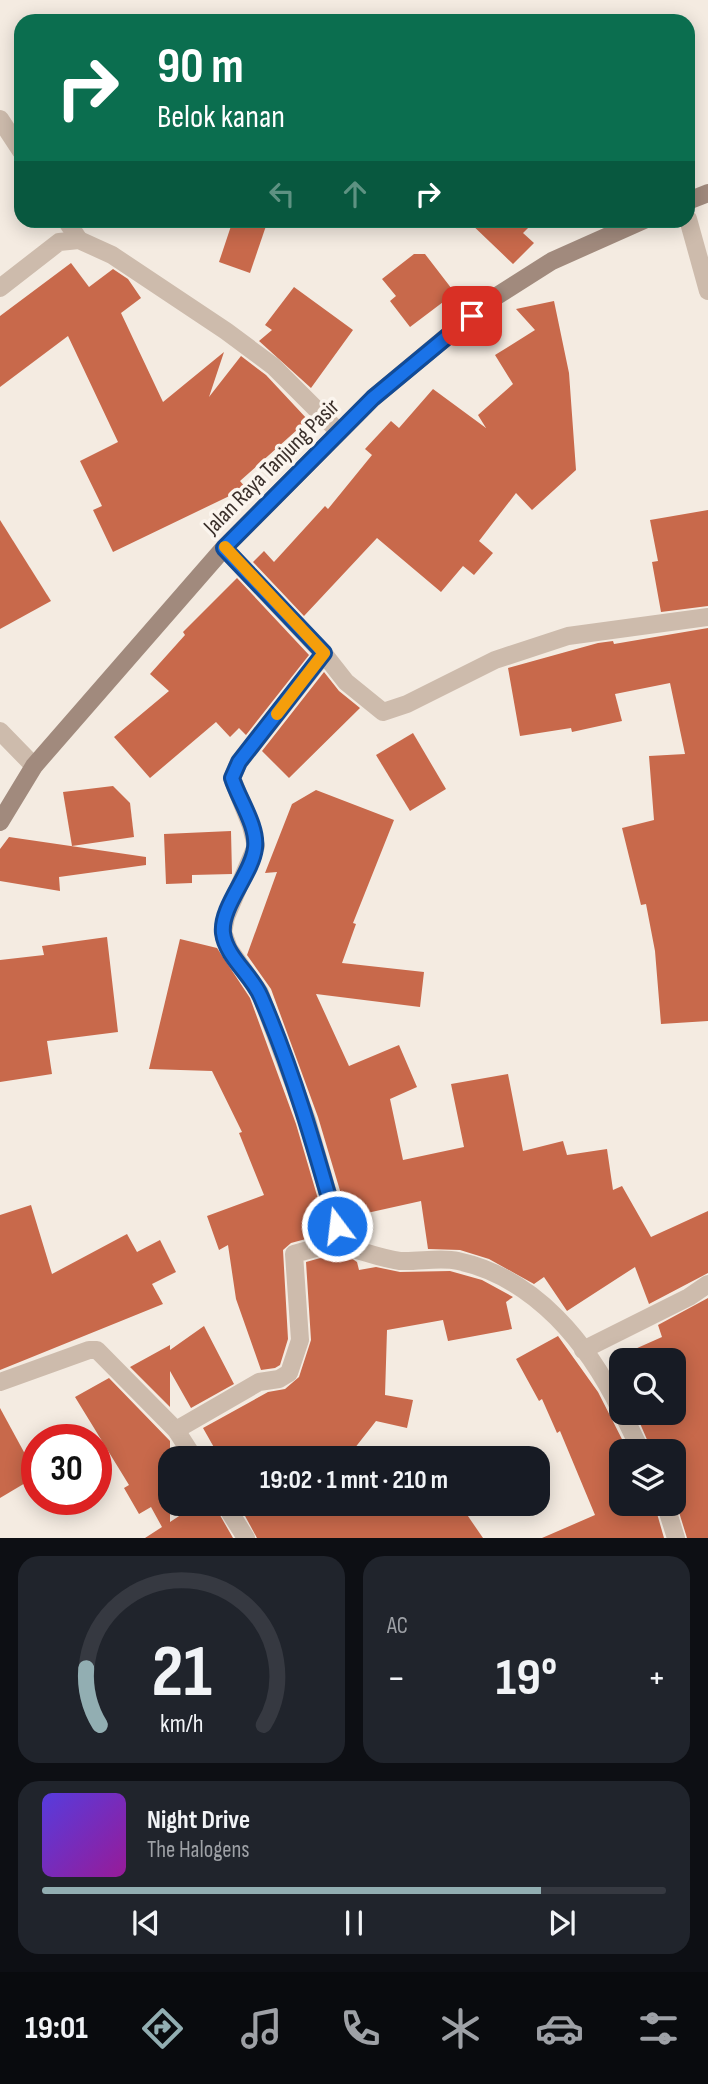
<!DOCTYPE html>
<html lang="id">
<head>
<meta charset="utf-8">
<style>
	:root { --surface:#171b24; --page:#20242c; --text:#f1f3f6; --muted:#9ea1a6; --line:#363941; --accent:#92aeb2 }
	body { margin:0; font-family:"Sofia Sans Condensed",sans-serif; background:var(--page); color:var(--text); height:100vh; display:flex; flex-direction:column; font-size:26px; white-space:nowrap }
	* { box-sizing:border-box; margin:0 }
	p { font-size:23px; color:var(--muted) }
	.icon { flex:none; width:38px; height:38px; fill:none; stroke:currentColor; stroke-width:2; stroke-linecap:round; stroke-linejoin:round }
	.map { position:relative; height:1538px; overflow:hidden }
	.details { display:flex; flex-direction:column; gap:18px; padding:18px; background:#0d0f14; flex:1 }
	.details>* { flex:none }
	.banner { position:absolute; left:14px; top:14px; width:681px; height:214px; border-radius:21px; box-shadow:0 4px 18px #0003; background:#0b6e4f; color:#fff; overflow:hidden }
	.buttons { position:absolute; left:609px; top:1348px; display:grid; gap:14px }
	.buttons a { display:grid; place-items:center; width:77px; height:77px; border-radius:14px; background:var(--surface); box-shadow:0 4px 18px #0003; font-size:35px }
	.speed { position:absolute; left:21px; top:1424px; display:flex; gap:14px; font-size:35px; font-weight:700; text-align:center }
	.speed>* { display:grid; place-content:center; width:91px; height:91px; border-radius:50%; background:var(--surface); box-shadow:0 4px 18px #0003; line-height:1 }
	.speed .limit { border:10px solid #d22; background:#fff; color:#111 }
	.pin { position:absolute; display:grid; place-items:center; width:60px; height:60px; color:#fff; margin:-30px; border-radius:14px; box-shadow:0 4px 10px #0006 }
	.me { position:absolute; width:77px; margin:-38px; rotate:345deg; stroke-linejoin:round; filter:drop-shadow(0 0 5px #0008) }
	.turn { display:flex; align-items:center; gap:24px; height:147px; padding:0 28px; font-size:32px }
	.turn .icon { width:91px; height:91px; stroke-width:2.5 }
	.turn b { display:block; font-size:49px; line-height:60px }
	.lanes { display:flex; align-items:center; height:66px; padding:0 28px; background:#0003; justify-content:center; gap:35px; direction:ltr }
	.lanes .off { opacity:.35 }
	.big { font-size:52px; font-weight:700; line-height:1.1 }
	.details .widget { flex:1; display:flex; flex-direction:column; justify-content:center; gap:10px; min-width:0; padding:0 24px; border-radius:21px; background:var(--page) }
	.details .dial { align-items:center; gap:0 }
	.dial svg { height:182px; overflow:visible; fill:none; stroke:var(--line); stroke-width:7; stroke-linecap:round; text-anchor:middle }
	.dial text { fill:var(--text); stroke:none }
	.song { display:flex; align-items:center; gap:21px }
	.cover { width:84px; height:84px; border-radius:10px; background:linear-gradient(135deg,hsl(250 70% 55%),hsl(300 70% 35%)) }
	.played { height:7px; border-radius:4px; background:linear-gradient(90deg,var(--accent) 80%,var(--line) 80%) }
	.keys { display:flex; justify-content:space-around; direction:ltr }
	.heat { display:flex; justify-content:space-between; align-items:center; font-size:38px; direction:ltr }
	.details .tiles { flex:1; display:grid; gap:18px; grid-template-columns:1fr 1fr }
	.widget:last-child { grid-column:span 2 }
	.trip { position:absolute; left:158px; top:1446px; width:392px; height:70px; border-radius:21px; background:var(--surface); box-shadow:0 4px 18px #0003; font-weight:700; line-height:70px; text-align:center }
	.menu { display:flex; height:112px; justify-content:space-around; align-items:center; background:#090b0e; color:var(--muted) }
	.menu .icon { width:49px; height:49px }
	.menu .current { color:var(--accent) }
	.menu b { font-size:32px; color:var(--text) }
	.map>svg:first-child { display:block }
</style>
</head>
<body>
<div class="map">
<svg width="708" height="1538" viewBox="0 0 708 1538">
	<rect width="100%" height="100%" fill="#f4ebe1"/>
	<g fill="#c8694b">
		<polygon points="233,220 268,220 250,273 219,262"/>
		<polygon points="467,220 536,220 523,233 534,243 513,264"/>
		<polygon points="414,254 425,254 455,293 410,327 390,301 396,296 382,279"/>
		<polygon points="71,263 89,287 113,269 128,279 141,298 121,313 163,402 224,352 209,397 241,356 266,375 308,420 240,481 246,488 113,552 93,510 102,506 80,461 118,442 68,336 0,387 0,316"/>
		<polygon points="294,287 353,330 311,388 259,341 272,330 265,325"/>
		<polygon points="554,301 569,373 576,470 532,510 516,493 479,541 493,553 474,575 463,566 441,592 377,538 304,616 253,562 264,551 274,562 325,506 328,509 372,455 365,449 391,421 399,428 433,389 486,428 478,415 513,384 495,355 535,330 516,309"/>
		<polygon points="708,510 708,606 661,612 652,562 658,561 650,520"/>
		<polygon points="0,520 51,601 0,629"/>
		<polygon points="237,578 309,655 246,735 239,728 230,737 216,722 150,778 114,737 169,691 150,674 185,635 183,632"/>
		<polygon points="708,628 708,1021 661,1024 655,951 646,904 641,905 622,828 654,820 649,756 685,754 670,683 615,694 622,721 572,732 571,728 520,736 508,668 598,643 613,641 614,644"/>
		<polygon points="324,672 339,691 360,708 289,778 262,751"/>
		<polygon points="413,733 446,789 410,811 376,755"/>
		<polygon points="113,786 130,803 134,837 72,846 63,792"/>
		<polygon points="316,790 394,820 353,923 356,924 342,963 424,972 420,1007 316,994 349,1066 399,1045 417,1087 390,1099 403,1160 464,1147 451,1084 508,1074 523,1151 563,1141 567,1155 607,1149 613,1190 622,1186 651,1237 708,1211 708,1273 649,1304 635,1267 567,1311 544,1277 534,1284 489,1259 460,1250 428,1249 421,1201 349,1217 350,1224 318,1117 271,989 247,955 277,872 265,873 292,804"/>
		<polygon points="231,831 232,874 192,875 192,883 166,884 164,834"/>
		<polygon points="9,837 146,857 146,865 59,877 60,891 0,881 0,849"/>
		<polygon points="107,937 118,1032 47,1041 52,1074 0,1082 0,960 44,955 42,946"/>
		<polygon points="180,939 217,948 250,998 296,1124 328,1233 291,1243 283,1250 288,1339 280,1365 275,1368 261,1370 236,1299 228,1245 219,1250 207,1216 264,1195 239,1133 242,1132 212,1071 149,1069"/>
		<polygon points="31,1205 52,1274 127,1234 137,1252 160,1240 176,1272 152,1284 163,1304 0,1370 0,1215"/>
		<polygon points="342,1252 357,1262 359,1270 376,1267 400,1272 450,1271 482,1280 513,1297 506,1302 512,1329 448,1341 443,1320 387,1330 385,1395 413,1400 407,1428 376,1421 347,1458 220,1458 203,1428 268,1392 285,1389 299,1377 311,1340 306,1262"/>
		<polygon points="708,1298 708,1538 687,1538 674,1496 674,1451 652,1451 635,1412 674,1412 674,1360 640,1360 635,1349 662,1337 658,1325"/>
		<polygon points="204,1326 234,1384 191,1408 170,1371 170,1407 130,1367 170,1345 170,1350"/>
		<polygon points="558,1336 598,1392 628,1451 621,1451 621,1503 654,1503 664,1538 542,1538 595,1515 560,1431 557,1433 542,1399 539,1401 516,1359"/>
		<polygon points="109,1378 170,1441 170,1522 199,1503 213,1503 233,1538 145,1538 162,1527 151,1507 139,1514 124,1488 129,1485 75,1397"/>
		<polygon points="0,1408 37,1476 0,1498"/>
		<polygon points="238,1503 459,1503 483,1538 257,1538"/>
	</g>
	<g fill="none" stroke-linecap="round" stroke-linejoin="round">
		<g stroke="#cdbbac" stroke-width="18">
			<polyline points="0,119 21,151"/>
			<polyline points="688,219 708,291"/>
			<polyline points="66,220 79,240"/>
			<polyline points="0,288 59,242 79,240 112,255 226,331 273,366 339,432"/>
			<polyline points="224,548 324,654 346,682 383,712 407,704 495,660 568,636 708,617"/>
			<path d="M 324,654 L 239,762 L 232,778 L 251,826 L 256,846 L 226,917 L 223,932 L 229,949 L 260,993 L 307,1120 L 337,1225 L 353,1249 C 368,1253 384,1259 400,1261 C 419,1262 440,1257 458,1261 C 536,1278 588,1344 621,1411"/>
			<polyline points="0,731 34,766"/>
			<polyline points="583,1350 689,1297 708,1284"/>
			<polyline points="0,1382 89,1350 97,1350 176,1430 194,1458"/>
			<polyline points="622,1412 641,1451"/>
			<polyline points="176,1430 259,1382 279,1379 289,1373 300,1340 294,1254 344,1240"/>
			<polyline points="224,1503 246,1538"/>
			<polyline points="665,1503 676,1538"/>
		</g>
		<g stroke="#a18a7d" stroke-width="18">
			<polyline points="688,201 708,193"/>
			<polyline points="0,822 34,766 224,548 373,398 492,299 552,261 644,220"/>
		</g>
	</g>
	<g fill="none" stroke-linecap="round" stroke-linejoin="round">
		<g stroke="#114b97" stroke-width="18">
			<path id="route" d="M 337,1226 C 315,1148 293,1071 261,997 C 252,975 226,957 223,933 C 220,907 252,874 255,848 C 258,826 238,798 232,778 L 239,762 L 324,653 L 224,548 L 373,398 L 472,316"/>
		</g>
		<use href="#route" stroke="#1a73e8" stroke-width="12"/>
		<polyline stroke="#f59e0b" stroke-width="12" points="225,547 324,653 277,714"/>
	</g>
	<g text-anchor="middle" stroke-width="7" stroke-linejoin="round" paint-order="stroke">
		<g font-size="23" fill="#3b302b" stroke="#fbf5ee">
			<text transform="translate(271 466) rotate(-45)" y="8">Jalan Raya Tanjung Pasir</text>
		</g>
	</g>
</svg>
<div class="buttons">
<a><svg class="icon" aria-label="search" viewBox="0 0 24 24"><circle cx="10" cy="10" r="6"/><path d="M15 15l6 6"/></svg></a>
<a><svg class="icon" aria-label="layers" viewBox="0 0 24 24"><path d="M12 4l9 5-9 5-9-5zM3 14l9 5 9-5"/></svg></a>
</div>
<div class="speed"><div class="limit">30</div></div>
<div class="pin" style="left:472px;top:316px;background:#d93025"><svg class="icon" aria-label="arrive" viewBox="0 0 24 24"><path d="M6 21V4h12l-3 4 3 4H6"/></svg></div>
<svg class="me" style="left:337px;top:1226px" viewBox="-20 -20 40 40"><circle r="17" fill="#1a73e8" stroke="#fff" stroke-width="3"/><path d="M0-11L8 9 0 5-8 9z" fill="#fff"/></svg>
<div class="trip">19:02 · 1 mnt · 210 m</div>
<div class="banner">
<div class="turn"><svg class="icon" aria-label="right" viewBox="0 0 24 24"><path d="M7 20v-9h11M14 6l5 5-5 5"/></svg><div><b>90 m</b>Belok kanan</div></div>
<div class="lanes"><svg class="icon off" aria-label="left" viewBox="0 0 24 24"><path d="M17 20v-9H6M10 6l-5 5 5 5"/></svg><svg class="icon off" aria-label="ahead" viewBox="0 0 24 24"><path d="M12 20V5M6 11l6-6 6 6"/></svg><svg class="icon" aria-label="right" viewBox="0 0 24 24"><path d="M7 20v-9h11M14 6l5 5-5 5"/></svg></div>
</div>
</div>
<section class="details">
<div class="tiles">
<div class="widget dial"><svg viewBox="0 0 100 80">
<path d="M14 69A42 42 0 1 1 86 69"/>
<path d="M14 69A42 42 0 0 1 8 44" stroke="#92aeb2"/>
<text x="50" y="56" font-size="32" font-weight="700">21</text>
<text x="50" y="72" font-size="11">km/h</text>
</svg></div>
<div class="widget"><p>AC</p>
<div class="heat"><a>−</a><b class="big">19°</b><a>+</a></div>
</div>
<div class="widget">
<div class="song"><i class="cover"></i><div><b>Night Drive</b><p>The Halogens</p></div></div>
<div class="played"></div>
<div class="keys"><svg class="icon" aria-label="previous" viewBox="0 0 24 24"><path d="M18 5L8 12l10 7zM5 5v14"/></svg><svg class="icon" aria-label="pause" viewBox="0 0 24 24"><path d="M8 5v14M16 5v14"/></svg><svg class="icon" aria-label="next" viewBox="0 0 24 24"><path d="M6 5l10 7-10 7zM19 5v14"/></svg></div>
</div>
</div>
</section>
<nav class="menu">
<b>19:01</b>
<svg class="icon current" aria-label="directions" viewBox="0 0 24 24"><path d="M12 3l9 9-9 9-9-9zM9 14v-3h6M13 9l2 2-2 2"/></svg>
<svg class="icon" aria-label="music" viewBox="0 0 24 24"><path d="M9 18V5l10-2v13"/><circle cx="6" cy="18" r="3"/><circle cx="16" cy="16" r="3"/></svg>
<svg class="icon" aria-label="phone" viewBox="0 0 24 24"><path d="M5 4h4l2 5-3 2q2 4 5 5l2-3 5 2v4C11 20 4 13 5 4z"/></svg>
<svg class="icon" aria-label="climate" viewBox="0 0 24 24"><path d="M12 3v18M4 7l16 10M4 17L20 7"/></svg>
<svg class="icon" aria-label="car" viewBox="0 0 24 24"><path d="M5 17H2v-5l4-1 3-4h7l3 4 3 1v5h-3M9 17h6M6 11h13"/><circle cx="7" cy="17" r="2"/><circle cx="17" cy="17" r="2"/></svg>
<svg class="icon" aria-label="filters" viewBox="0 0 24 24"><path d="M4 7h16M4 17h16"/><circle cx="9" cy="7" r="2"/><circle cx="15" cy="17" r="2"/></svg>
</nav>
</body>
</html>
